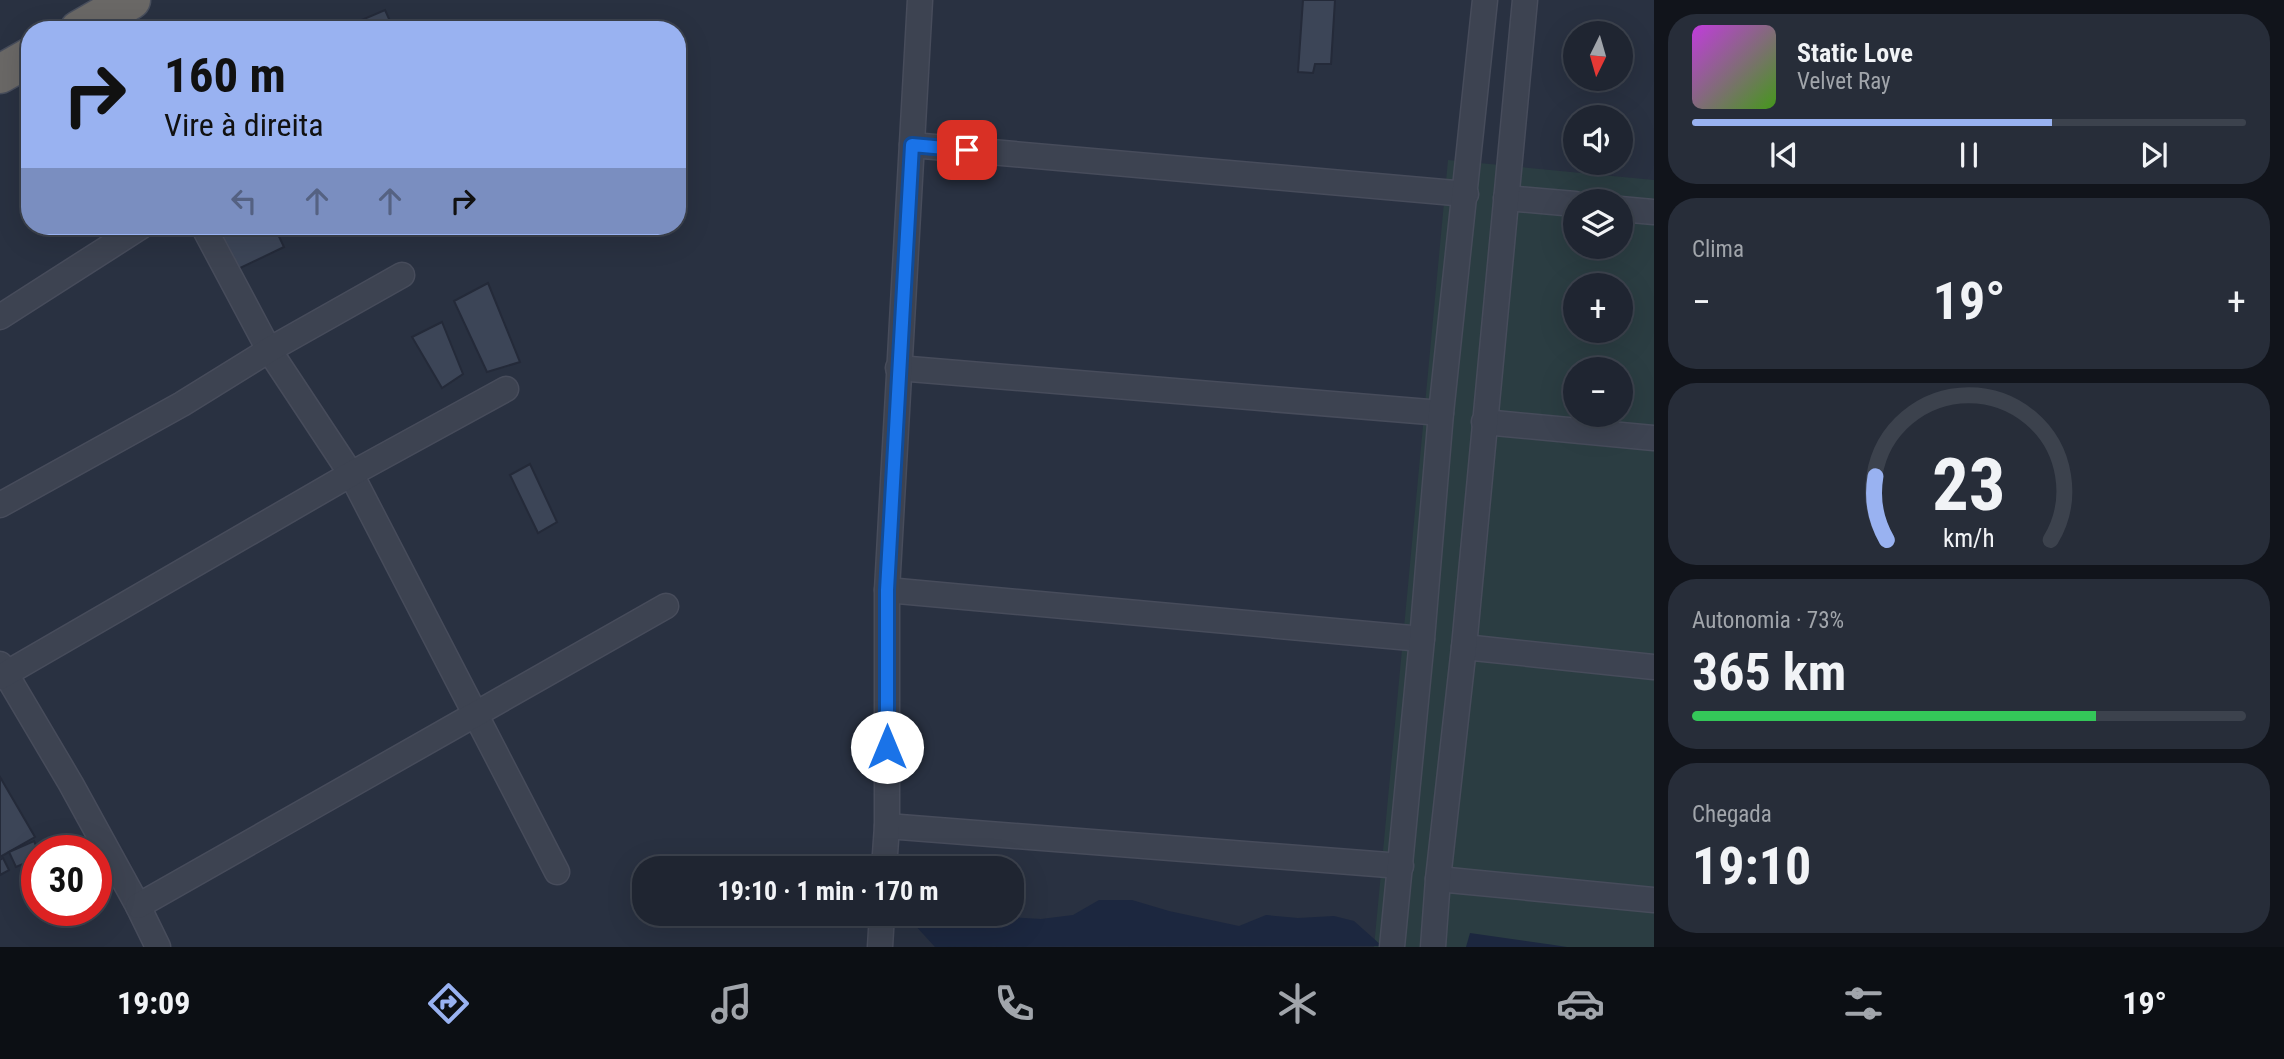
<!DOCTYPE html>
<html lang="pt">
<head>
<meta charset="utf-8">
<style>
	:root { --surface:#1f2531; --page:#272d39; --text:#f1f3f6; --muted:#a1a5ab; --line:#3c424d; --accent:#99b2f1 }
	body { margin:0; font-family:"Roboto Condensed",sans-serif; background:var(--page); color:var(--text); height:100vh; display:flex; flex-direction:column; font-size:26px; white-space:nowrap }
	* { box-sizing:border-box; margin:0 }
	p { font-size:23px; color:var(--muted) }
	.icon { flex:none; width:38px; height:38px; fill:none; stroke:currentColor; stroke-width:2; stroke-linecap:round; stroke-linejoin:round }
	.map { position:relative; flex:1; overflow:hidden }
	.panel { display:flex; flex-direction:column; gap:14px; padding:14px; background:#11141b; width:630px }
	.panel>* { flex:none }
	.guide { position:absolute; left:21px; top:21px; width:665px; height:214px; border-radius:28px; box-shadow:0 7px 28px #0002,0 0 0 2px var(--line); background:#99b2f1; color:#111; overflow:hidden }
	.needle { width:46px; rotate:185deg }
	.buttons { position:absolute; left:1563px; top:21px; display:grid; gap:14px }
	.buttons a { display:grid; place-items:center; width:70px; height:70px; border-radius:50%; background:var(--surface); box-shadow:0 7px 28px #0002,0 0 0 2px var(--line); font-size:35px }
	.speed { position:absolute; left:21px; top:835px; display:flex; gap:14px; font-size:35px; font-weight:700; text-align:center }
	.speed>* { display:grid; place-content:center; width:91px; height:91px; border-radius:50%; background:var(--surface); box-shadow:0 7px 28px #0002,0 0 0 2px var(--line); line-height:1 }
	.speed .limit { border:10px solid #d22; background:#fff; color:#111 }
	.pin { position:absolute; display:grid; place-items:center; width:60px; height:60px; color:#fff; margin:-30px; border-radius:14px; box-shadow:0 4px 10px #0006 }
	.me { position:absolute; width:77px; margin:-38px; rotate:0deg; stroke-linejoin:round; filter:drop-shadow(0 0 5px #0008) }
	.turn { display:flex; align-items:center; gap:24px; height:147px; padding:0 28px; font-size:32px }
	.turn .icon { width:91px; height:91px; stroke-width:2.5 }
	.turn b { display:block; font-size:49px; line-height:60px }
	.lanes { display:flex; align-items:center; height:66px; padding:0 28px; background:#0003; justify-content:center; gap:35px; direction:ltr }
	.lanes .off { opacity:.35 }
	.big { font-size:52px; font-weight:700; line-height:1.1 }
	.panel .card { flex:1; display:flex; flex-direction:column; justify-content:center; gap:10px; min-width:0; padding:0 24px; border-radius:28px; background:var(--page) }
	.panel .dial { align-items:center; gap:0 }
	.dial svg { height:182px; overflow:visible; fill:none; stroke:var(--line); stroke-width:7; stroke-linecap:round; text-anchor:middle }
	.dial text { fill:var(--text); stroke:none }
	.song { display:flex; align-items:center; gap:21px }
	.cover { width:84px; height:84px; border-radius:10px; background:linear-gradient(135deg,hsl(290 70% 55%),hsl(100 70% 35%)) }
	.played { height:7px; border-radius:4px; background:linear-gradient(90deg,var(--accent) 65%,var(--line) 65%) }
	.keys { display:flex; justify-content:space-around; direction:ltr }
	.heat { display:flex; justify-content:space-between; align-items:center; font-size:38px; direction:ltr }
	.charge { height:10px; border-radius:5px; background:linear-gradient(90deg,#34c759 73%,var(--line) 0) }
	.trip { position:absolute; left:632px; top:856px; width:392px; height:70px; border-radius:28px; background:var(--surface); box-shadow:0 7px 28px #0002,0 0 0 2px var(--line); font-weight:700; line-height:70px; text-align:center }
	.tabs { display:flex; height:112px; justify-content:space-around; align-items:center; background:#0c0f14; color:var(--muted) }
	.tabs .icon { width:49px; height:49px }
	.tabs .selected { color:var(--accent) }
	.tabs b { font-size:32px; color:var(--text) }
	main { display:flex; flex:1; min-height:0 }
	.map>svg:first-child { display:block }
</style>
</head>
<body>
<main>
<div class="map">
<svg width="1654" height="947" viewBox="0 0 1654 947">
	<rect width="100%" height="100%" fill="#293141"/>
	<path fill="#2b3d42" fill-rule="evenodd" d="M 1448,160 L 1654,180 L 1654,947 L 1374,947 ZM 1575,201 L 1620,201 L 1620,247 L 1575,247 ZM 1575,285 L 1620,285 L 1620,331 L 1575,331 ZM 1575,369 L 1620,369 L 1620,415 L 1575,415 Z"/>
	<g fill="#1c273f">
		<polygon points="1099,900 1132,900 1169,911 1239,926 1266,915 1298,918 1334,916 1354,921 1382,946 935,947 913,923 912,914 963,914 1041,919 1073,915"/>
		<polygon points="1470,933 1554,945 1567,947 1466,947"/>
	</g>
	<g fill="#3c4557" stroke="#242a39" stroke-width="2">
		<polygon points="1303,0 1335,0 1331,64 1315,64 1313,73 1298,72"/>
		<polygon points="385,10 394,30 344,30 343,28"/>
		<polygon points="212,226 274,226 284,247 236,270"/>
		<polygon points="488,283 520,362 487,372 454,301"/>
		<polygon points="442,322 463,374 442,388 412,337"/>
		<polygon points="530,464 557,522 538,533 510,475"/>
		<polygon points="0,777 35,837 0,857"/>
		<polygon points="34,841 38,850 37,858 16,867 9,852"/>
		<polygon points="3,858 9,870 0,875 0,860"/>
	</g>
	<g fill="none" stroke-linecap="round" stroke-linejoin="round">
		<g stroke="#474c5b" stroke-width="27">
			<g id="minor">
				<polyline points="912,145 1466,194"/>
				<polyline points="1506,198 1575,204"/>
				<polyline points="1620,209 1654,212"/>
				<polyline points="203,226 269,350 351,474 557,872"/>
				<polyline points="0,317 142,226"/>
				<polyline points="898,368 1441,413"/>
				<polyline points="1484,422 1654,438"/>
				<polyline points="0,505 182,404 269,350 402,275"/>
				<polyline points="887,590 1422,639"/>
				<polyline points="1464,647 1654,667"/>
				<polyline points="0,664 71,784 138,906 158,947"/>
				<polyline points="0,677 351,474 506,389"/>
				<polyline points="887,826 1401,866"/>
				<polyline points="884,868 887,826 887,590 920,0"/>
				<polyline points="1438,879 1654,900"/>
				<polyline points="138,906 666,606"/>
				<polyline points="880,947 882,914"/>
				<polyline points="1392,947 1422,639 1441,413 1485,0"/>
				<polyline points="1433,947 1438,879 1464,647 1525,0"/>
			</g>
		</g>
		<g stroke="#484e5c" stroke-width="41">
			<g id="trunk">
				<polyline points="79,30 131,0"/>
				<polyline points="0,74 30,57"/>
			</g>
		</g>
		<use href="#minor" stroke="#3d4351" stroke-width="24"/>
		<use href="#trunk" stroke="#6a6866" stroke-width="38"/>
	</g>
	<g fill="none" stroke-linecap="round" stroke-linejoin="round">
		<g stroke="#114b97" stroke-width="18">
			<polyline id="route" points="887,747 887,590 912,145 967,150"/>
		</g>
		<use href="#route" stroke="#1a73e8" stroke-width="12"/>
	</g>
</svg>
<div class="buttons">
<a><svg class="needle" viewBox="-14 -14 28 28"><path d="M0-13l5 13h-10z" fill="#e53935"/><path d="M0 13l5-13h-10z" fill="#a1a5ab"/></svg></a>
<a><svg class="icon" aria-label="sound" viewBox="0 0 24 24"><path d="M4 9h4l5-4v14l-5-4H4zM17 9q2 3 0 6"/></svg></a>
<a><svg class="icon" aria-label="layers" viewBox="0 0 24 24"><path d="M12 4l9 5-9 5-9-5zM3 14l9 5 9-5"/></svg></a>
<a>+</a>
<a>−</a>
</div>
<div class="speed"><div class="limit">30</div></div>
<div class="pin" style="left:967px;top:150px;background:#d93025"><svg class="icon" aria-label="arrive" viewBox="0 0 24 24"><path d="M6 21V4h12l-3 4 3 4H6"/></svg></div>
<svg class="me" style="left:887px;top:747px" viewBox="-20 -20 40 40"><circle r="19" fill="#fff"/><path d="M0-13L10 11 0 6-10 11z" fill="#1a73e8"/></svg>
<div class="trip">19:10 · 1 min · 170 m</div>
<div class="guide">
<div class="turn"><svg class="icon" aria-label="right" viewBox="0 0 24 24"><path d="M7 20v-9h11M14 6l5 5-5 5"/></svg><div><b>160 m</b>Vire à direita</div></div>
<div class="lanes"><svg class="icon off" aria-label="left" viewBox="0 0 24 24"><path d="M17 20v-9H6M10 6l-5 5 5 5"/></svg><svg class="icon off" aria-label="ahead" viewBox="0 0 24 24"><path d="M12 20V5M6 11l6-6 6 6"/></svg><svg class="icon off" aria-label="ahead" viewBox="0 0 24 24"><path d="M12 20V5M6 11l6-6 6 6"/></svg><svg class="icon" aria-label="right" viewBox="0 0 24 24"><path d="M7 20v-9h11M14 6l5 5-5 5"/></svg></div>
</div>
</div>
<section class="panel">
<div class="card">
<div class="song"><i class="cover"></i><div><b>Static Love</b><p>Velvet Ray</p></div></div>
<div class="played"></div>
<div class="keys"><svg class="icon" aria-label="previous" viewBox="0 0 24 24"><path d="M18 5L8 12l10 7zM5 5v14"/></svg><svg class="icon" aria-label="pause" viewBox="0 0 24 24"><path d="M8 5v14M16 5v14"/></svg><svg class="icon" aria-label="next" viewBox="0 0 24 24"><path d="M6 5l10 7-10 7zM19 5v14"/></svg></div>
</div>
<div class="card"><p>Clima</p>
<div class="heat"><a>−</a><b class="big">19°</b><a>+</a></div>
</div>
<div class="card dial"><svg viewBox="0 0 100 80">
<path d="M14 69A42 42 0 1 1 86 69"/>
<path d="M14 69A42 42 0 0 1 9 41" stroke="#99b2f1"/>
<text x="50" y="56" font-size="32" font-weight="700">23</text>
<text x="50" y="72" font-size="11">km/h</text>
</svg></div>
<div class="card"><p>Autonomia · 73%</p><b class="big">365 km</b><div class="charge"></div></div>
<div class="card"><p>Chegada</p><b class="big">19:10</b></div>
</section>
</main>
<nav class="tabs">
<b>19:09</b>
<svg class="icon selected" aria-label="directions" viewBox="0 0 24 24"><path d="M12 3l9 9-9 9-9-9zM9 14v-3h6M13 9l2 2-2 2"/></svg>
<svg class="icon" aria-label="music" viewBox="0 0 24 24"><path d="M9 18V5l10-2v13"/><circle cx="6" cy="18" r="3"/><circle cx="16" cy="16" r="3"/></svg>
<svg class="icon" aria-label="phone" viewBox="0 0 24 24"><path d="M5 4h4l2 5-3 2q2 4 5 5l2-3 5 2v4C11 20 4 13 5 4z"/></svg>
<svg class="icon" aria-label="climate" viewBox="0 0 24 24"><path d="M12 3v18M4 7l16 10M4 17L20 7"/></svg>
<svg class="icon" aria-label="car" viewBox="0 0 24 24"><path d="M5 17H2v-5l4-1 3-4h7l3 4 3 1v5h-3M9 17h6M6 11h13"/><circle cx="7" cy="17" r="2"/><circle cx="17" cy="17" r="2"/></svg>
<svg class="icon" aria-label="filters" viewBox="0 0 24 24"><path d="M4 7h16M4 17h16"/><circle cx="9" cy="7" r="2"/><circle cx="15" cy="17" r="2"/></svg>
<b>19°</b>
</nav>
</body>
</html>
